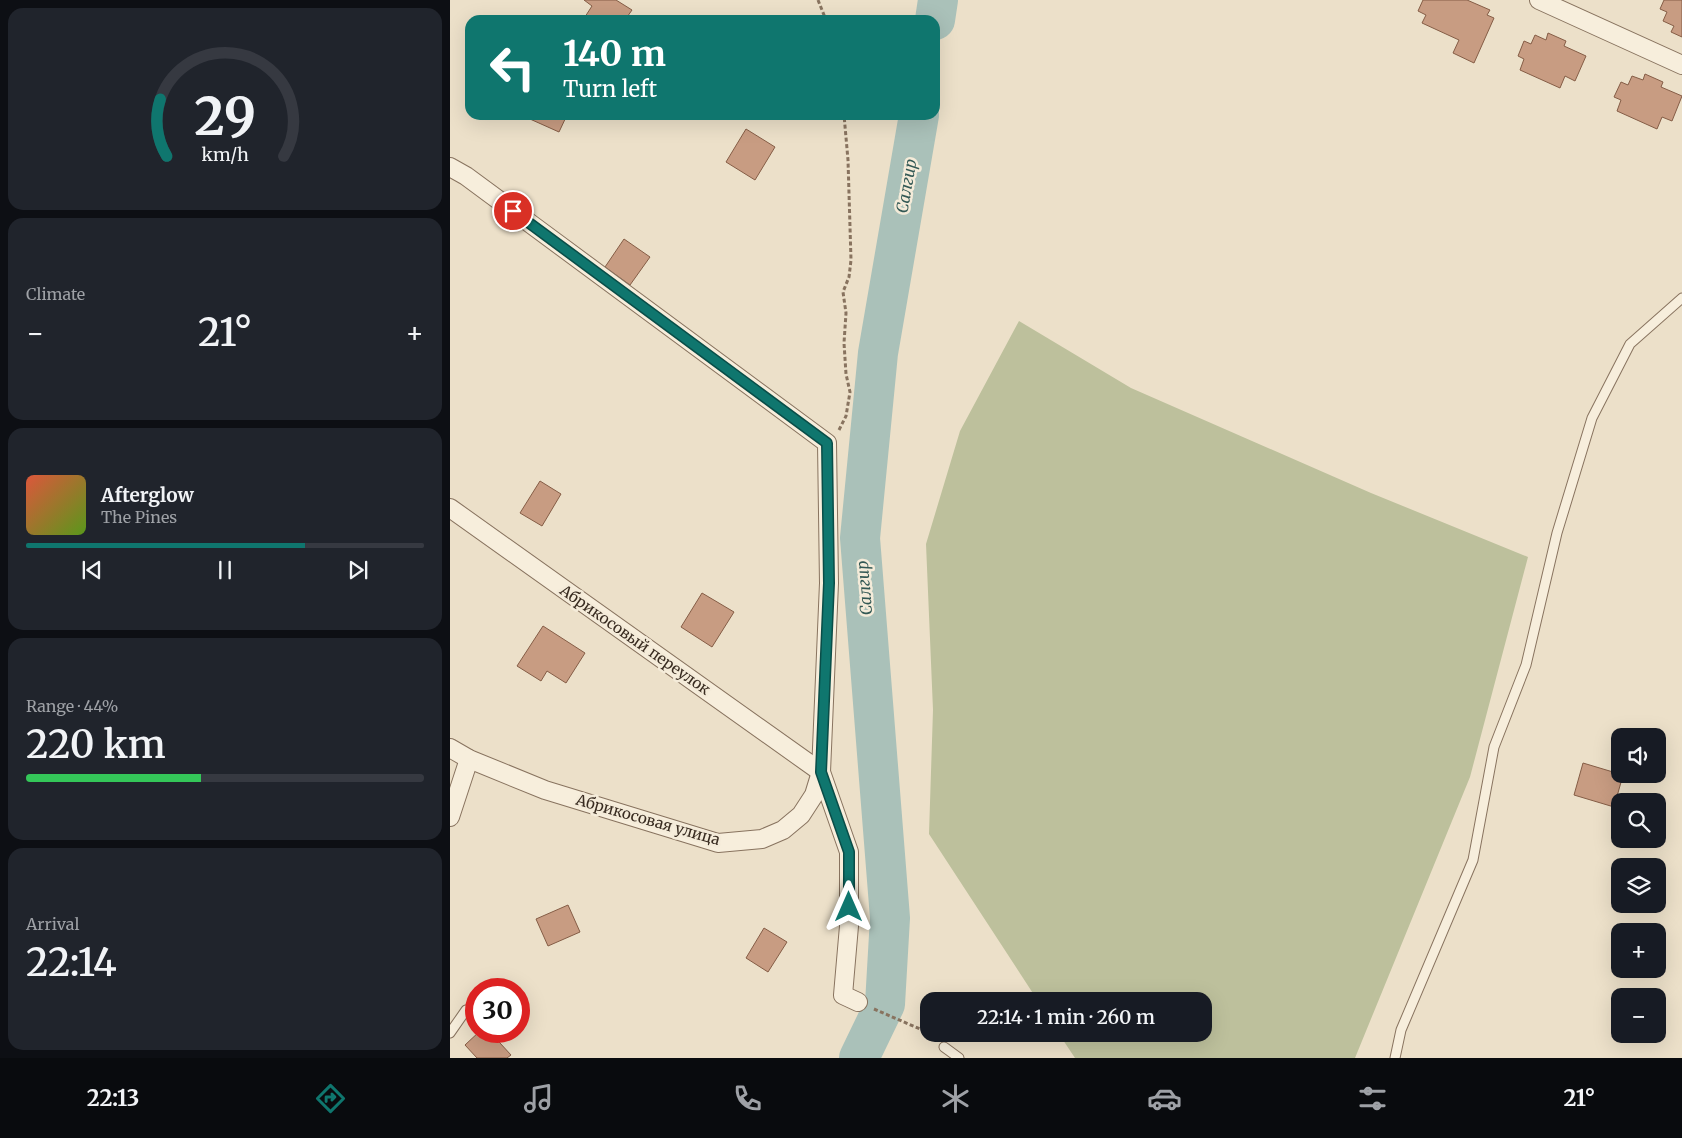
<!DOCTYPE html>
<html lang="en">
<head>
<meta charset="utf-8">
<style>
	:root { --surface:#171b24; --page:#20242c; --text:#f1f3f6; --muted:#9ea1a6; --line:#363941; --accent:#0f766e }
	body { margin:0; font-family:Merriweather,serif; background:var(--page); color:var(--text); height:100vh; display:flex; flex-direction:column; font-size:19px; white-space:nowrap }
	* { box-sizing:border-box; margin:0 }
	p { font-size:16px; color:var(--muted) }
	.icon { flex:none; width:28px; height:28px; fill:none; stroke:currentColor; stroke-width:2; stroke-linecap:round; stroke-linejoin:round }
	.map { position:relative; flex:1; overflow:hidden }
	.drawer { display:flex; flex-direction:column; gap:8px; padding:8px; background:#0d0f14; width:450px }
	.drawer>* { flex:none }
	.guide { position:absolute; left:15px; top:15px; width:475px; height:105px; border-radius:15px; box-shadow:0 5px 20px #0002; background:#0f766e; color:#fff; overflow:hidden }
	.tools { position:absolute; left:1161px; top:728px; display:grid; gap:10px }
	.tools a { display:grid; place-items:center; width:55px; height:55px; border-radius:10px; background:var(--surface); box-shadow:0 5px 20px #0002; font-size:25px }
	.speed { position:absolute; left:15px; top:978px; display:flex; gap:10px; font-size:25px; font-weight:700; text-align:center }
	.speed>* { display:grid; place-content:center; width:65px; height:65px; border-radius:50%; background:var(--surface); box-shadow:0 5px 20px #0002; line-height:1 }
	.speed .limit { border:8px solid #d22; background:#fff; color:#111 }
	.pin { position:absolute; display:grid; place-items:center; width:42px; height:42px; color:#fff; margin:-21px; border:2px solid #fff; border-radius:50%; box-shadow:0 1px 5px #0007 }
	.me { position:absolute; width:55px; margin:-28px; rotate:0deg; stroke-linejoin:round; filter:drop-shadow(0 0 4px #0008) }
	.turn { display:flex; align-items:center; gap:18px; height:105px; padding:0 15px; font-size:22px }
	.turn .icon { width:65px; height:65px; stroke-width:2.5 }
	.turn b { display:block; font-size:35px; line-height:42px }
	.big { font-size:38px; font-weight:600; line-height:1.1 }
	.drawer .widget { flex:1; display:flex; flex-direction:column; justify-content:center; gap:8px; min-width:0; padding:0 18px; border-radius:15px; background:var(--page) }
	.drawer .dial { align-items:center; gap:0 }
	.dial svg { height:130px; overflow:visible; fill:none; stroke:var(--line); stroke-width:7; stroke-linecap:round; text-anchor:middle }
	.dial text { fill:var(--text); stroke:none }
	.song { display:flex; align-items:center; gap:15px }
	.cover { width:60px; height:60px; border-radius:8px; background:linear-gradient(135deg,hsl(10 70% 55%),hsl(90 70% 35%)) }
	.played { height:5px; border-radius:2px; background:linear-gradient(90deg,var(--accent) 70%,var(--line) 70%) }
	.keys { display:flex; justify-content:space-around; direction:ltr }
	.heat { display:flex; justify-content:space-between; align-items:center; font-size:28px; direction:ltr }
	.charge { height:8px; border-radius:4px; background:linear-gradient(90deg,#34c759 44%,var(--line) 0) }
	.trip { position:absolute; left:470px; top:992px; width:292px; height:50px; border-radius:15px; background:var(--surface); box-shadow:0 5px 20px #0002; font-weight:600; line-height:50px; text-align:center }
	.dock { display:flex; height:80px; justify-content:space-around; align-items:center; background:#090b0e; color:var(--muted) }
	.dock .icon { width:35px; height:35px }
	.dock .selected { color:var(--accent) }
	.dock b { font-size:22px; color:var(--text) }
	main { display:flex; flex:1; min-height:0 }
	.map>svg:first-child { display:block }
</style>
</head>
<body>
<main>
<section class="drawer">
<div class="widget dial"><svg viewBox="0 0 100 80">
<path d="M14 69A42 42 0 1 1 86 69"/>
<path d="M14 69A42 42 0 0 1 10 34" stroke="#0f766e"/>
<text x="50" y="56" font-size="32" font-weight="700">29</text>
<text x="50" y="72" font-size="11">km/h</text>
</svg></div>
<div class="widget"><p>Climate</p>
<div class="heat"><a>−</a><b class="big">21°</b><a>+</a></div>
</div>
<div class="widget">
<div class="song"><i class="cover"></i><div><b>Afterglow</b><p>The Pines</p></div></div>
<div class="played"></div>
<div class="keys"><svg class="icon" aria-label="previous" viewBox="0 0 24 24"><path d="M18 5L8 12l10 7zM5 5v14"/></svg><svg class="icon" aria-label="pause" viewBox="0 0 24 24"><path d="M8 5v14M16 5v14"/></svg><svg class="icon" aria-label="next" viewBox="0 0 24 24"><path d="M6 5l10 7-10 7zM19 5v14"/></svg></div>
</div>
<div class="widget"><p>Range · 44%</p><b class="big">220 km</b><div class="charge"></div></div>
<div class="widget"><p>Arrival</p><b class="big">22:14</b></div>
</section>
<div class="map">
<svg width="1232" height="1058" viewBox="0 0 1232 1058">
	<rect width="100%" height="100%" fill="#ece0c9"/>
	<polygon fill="#bdc09c" points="569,321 681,388 921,493 1078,557 1020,777 905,1058 625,1058 609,1034 754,1034 754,1001 588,1001 479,834 483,710 476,544 510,431"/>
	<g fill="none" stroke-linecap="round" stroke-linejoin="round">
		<g stroke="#aac1b9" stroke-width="40">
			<polyline points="485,20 488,0"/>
			<polyline points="409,1058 435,1004 440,918 410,538 428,353 469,115"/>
		</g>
	</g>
	<g fill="#c89c82" stroke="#855d46">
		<polygon points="134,0 166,0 182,10 175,20 133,20 142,6"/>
		<polygon points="973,0 1017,0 1040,10 1037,15 1044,18 1024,63 1003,53 1009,40 972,23 976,15 968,11"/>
		<polygon points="1214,0 1232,0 1232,37 1221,32 1224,26 1213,21 1217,12 1210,9"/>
		<polygon points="1098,33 1116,41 1114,46 1136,56 1125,81 1115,76 1110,88 1070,70 1074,59 1068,56 1074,41 1081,44 1085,35 1096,40"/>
		<polygon points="1195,74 1213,82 1211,87 1232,96 1222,121 1212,117 1207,129 1167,111 1171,100 1164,97 1171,82 1178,85 1182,76 1193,80"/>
		<polygon points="71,115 117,115 109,132"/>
		<polygon points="296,129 325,147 305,180 276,162"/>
		<polygon points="174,239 200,257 180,285 155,267"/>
		<polygon points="90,481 111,494 92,526 70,513"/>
		<polygon points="252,593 284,612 262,647 231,627"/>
		<polygon points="93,626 135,653 116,683 97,671 91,681 67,666"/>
		<polygon points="1133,763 1173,775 1164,807 1124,795"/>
		<polygon points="118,905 130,932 98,946 86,919"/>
		<polygon points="314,928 337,942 318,972 296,958"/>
		<polygon points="30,1031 39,1031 61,1055 57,1058 27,1058 15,1045"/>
	</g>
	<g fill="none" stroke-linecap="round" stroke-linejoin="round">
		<g stroke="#88735f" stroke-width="11">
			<g id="lane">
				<polyline points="0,1033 16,1010"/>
				<polyline points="494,1047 509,1058"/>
				<polyline points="945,1058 951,1030 1023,860 1044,747 1076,665 1107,533 1142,418 1180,344 1232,298"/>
			</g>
		</g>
		<g stroke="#88735f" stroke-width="20">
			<g id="street">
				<polyline points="1089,0 1232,65"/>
				<polyline points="0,167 16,176 377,443 379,583 371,772 399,852 399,926 393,995 408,1002"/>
				<polyline points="0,508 371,772"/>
				<polyline points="0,748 19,759 95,790 268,843 312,839 333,830 351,815 364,795 371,772"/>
				<polyline points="0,817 19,759"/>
			</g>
		</g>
		<g stroke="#88735f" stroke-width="3" stroke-dasharray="4 2.5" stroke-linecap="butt">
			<polyline points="368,0 376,20"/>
			<polyline points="389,430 396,416 400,392 396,374 394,343 396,313 393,292 399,277 401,260 398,160 394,115"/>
			<polyline points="424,1009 477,1032"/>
		</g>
		<use href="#lane" stroke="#f7eedc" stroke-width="9"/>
		<use href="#street" stroke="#f7eedc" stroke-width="18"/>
	</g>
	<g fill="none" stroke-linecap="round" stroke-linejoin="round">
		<g stroke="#0a4d48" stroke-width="12">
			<polyline id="route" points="63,211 377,443 379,583 371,772 399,852 399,907"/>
		</g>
		<use href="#route" stroke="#0f766e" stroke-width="9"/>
	</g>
	<g text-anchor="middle" stroke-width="5" stroke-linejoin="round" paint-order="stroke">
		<g font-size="15" fill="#392c21" stroke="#f4ebd9">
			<text transform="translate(185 640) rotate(35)" y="5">Абрикосовый переулок</text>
			<text transform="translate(198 820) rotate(16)" y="5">Абрикосовая улица</text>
		</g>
		<g font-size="16" font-style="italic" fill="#325854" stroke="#f4ebd9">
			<text transform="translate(456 186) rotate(-80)" y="6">Салгир</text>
			<text transform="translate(414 588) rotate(-95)" y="6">Салгир</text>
		</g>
	</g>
</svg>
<div class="tools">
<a><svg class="icon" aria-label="sound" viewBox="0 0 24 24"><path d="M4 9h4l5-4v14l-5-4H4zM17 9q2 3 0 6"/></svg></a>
<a><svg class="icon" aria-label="search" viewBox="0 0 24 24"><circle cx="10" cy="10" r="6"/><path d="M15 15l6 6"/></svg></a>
<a><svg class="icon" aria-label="layers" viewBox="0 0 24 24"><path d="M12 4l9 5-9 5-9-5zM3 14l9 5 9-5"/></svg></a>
<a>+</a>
<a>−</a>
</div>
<div class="speed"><div class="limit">30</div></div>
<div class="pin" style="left:63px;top:211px;background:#d93025"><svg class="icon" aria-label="arrive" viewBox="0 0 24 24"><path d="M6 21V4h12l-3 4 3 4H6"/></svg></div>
<svg class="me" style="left:399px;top:907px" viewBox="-20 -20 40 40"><path d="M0-17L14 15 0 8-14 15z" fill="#0f766e" stroke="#fff" stroke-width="4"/></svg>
<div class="trip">22:14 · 1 min · 260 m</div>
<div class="guide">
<div class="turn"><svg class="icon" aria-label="left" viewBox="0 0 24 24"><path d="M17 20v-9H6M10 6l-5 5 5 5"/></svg><div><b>140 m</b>Turn left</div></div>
</div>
</div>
</main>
<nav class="dock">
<b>22:13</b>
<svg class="icon selected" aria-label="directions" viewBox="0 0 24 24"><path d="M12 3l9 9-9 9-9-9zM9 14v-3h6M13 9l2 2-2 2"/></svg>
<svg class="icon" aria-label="music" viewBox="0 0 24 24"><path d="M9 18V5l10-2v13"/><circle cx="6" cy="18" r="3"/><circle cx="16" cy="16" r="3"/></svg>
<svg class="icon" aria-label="phone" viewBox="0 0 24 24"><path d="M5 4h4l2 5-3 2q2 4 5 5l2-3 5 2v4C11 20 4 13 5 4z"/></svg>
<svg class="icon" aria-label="climate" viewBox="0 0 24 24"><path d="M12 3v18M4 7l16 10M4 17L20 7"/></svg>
<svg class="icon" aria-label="car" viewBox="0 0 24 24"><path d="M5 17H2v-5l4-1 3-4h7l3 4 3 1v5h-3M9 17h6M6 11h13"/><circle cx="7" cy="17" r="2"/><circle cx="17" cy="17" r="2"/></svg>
<svg class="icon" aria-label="filters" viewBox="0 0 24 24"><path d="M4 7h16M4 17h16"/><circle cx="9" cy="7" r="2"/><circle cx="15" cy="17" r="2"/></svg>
<b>21°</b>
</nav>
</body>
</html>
